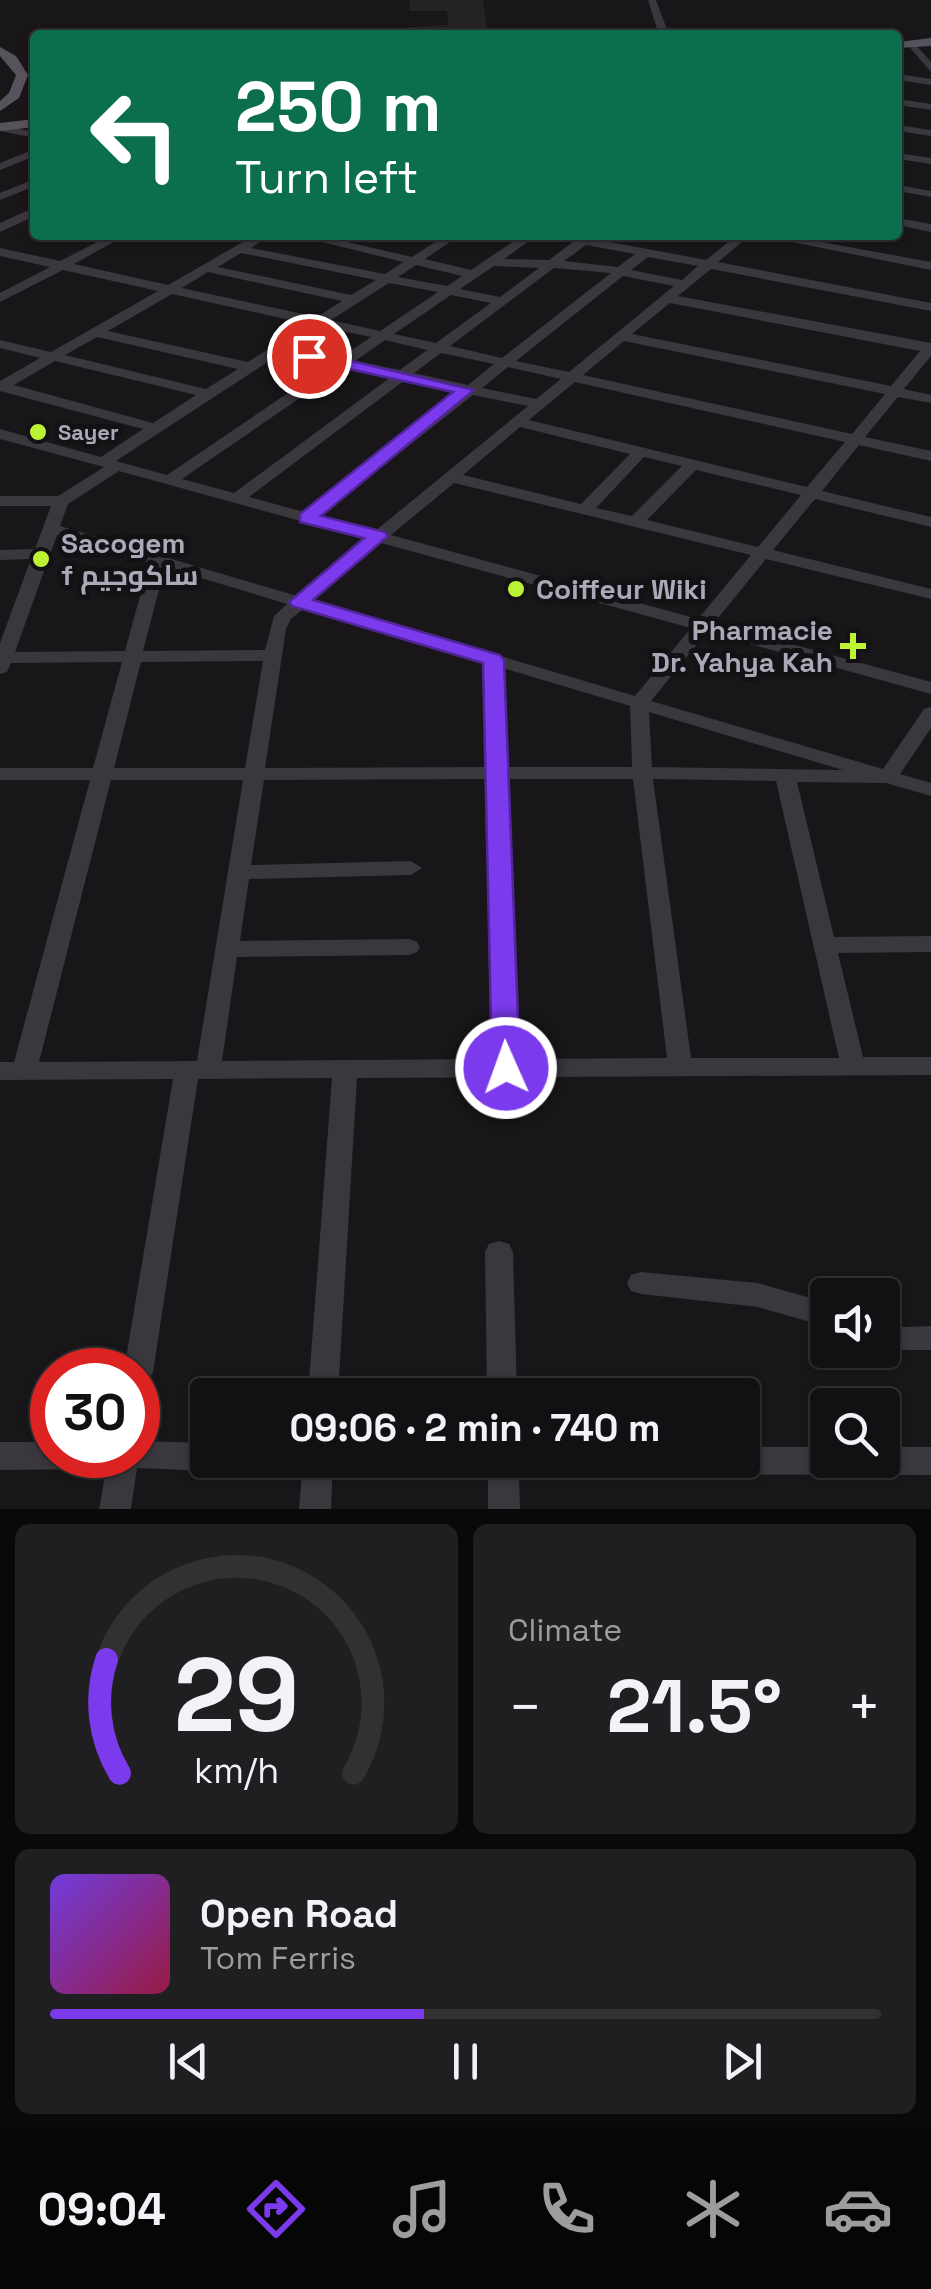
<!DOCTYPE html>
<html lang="en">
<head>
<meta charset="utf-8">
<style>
	:root { --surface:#121012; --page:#1f1e20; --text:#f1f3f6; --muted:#9c9d9f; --line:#313032; --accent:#7c3aed }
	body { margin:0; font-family:"Space Grotesk",Cairo,sans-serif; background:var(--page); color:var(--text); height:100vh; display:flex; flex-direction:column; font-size:38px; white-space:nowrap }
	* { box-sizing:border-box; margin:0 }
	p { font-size:32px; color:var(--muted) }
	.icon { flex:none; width:55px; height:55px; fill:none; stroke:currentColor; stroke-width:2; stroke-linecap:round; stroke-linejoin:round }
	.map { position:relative; height:1509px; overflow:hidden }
	.details { display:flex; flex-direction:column; gap:15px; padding:15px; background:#0a090a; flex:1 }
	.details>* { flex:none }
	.top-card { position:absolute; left:30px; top:30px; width:872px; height:210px; border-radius:10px; box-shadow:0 2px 8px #0004,0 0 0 2px var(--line); background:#0b6e4f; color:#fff; overflow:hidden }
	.buttons { position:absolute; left:810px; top:1278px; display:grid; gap:20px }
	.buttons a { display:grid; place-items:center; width:90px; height:90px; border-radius:10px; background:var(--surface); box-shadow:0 2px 8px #0004,0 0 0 2px var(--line); font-size:50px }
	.speed { position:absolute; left:30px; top:1348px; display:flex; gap:20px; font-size:50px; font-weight:700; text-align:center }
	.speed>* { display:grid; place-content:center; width:130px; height:130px; border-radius:50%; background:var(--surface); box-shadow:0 2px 8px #0004,0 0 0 2px var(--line); line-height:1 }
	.speed .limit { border:15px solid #d22; background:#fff; color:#111 }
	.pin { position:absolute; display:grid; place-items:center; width:85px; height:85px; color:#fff; margin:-42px; border:5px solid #fff; border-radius:50%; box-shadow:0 2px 10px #0007 }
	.me { position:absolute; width:110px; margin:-55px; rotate:358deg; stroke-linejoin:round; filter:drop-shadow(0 0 8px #0008) }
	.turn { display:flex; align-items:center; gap:35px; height:210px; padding:0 40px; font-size:45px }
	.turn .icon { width:130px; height:130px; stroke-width:2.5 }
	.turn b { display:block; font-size:70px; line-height:85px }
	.big { font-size:75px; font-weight:700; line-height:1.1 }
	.details .widget { flex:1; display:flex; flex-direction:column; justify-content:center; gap:15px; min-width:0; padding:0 35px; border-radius:15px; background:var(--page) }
	.details .dial { align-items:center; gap:0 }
	.dial svg { height:260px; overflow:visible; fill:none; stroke:var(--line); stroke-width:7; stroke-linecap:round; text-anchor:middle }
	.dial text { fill:var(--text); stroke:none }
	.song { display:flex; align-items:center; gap:30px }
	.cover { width:120px; height:120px; border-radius:15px; background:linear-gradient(135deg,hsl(260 70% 55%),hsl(340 70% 35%)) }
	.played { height:10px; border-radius:5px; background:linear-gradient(90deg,var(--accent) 45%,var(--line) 45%) }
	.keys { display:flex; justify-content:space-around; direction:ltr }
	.heat { display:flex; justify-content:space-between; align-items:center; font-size:55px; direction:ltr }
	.details .tiles { flex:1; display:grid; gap:15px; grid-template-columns:1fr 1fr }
	.widget:last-child { grid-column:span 2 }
	.trip { position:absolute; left:190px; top:1378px; width:570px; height:100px; border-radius:10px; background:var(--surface); box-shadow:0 2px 8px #0004,0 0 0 2px var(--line); font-weight:700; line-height:100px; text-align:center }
	.tab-bar { display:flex; height:160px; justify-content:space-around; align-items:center; background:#070607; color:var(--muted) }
	.tab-bar .icon { width:70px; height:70px }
	.tab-bar .on { color:var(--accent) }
	.tab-bar b { font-size:45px; color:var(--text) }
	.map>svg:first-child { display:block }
</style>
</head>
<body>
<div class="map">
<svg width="931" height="1509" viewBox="0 0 931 1509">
	<rect width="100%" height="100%" fill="#181618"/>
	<polygon fill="#242225" points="410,0 483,0 488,35 410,35 409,27 448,25 447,11 409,11"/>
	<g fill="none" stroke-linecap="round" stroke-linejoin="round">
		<g fill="#3a373d" fill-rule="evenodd">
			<polygon points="648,0 656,0 669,35 659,35"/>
			<polygon points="912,41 931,62 931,72 907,44"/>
			<polygon points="898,74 931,79 931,85 898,80"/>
			<polygon points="898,99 931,104 931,110 898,105"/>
			<polygon points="0,125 35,132 35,138 0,131"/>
			<polygon points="898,125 931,130 931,136 898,131"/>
			<polygon points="35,149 35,156 0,170 0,163"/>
			<polygon points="898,153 931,158 931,164 898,159"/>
			<polygon points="35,179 35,186 0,200 0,193"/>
			<polygon points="898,185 931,191 931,197 898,191"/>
			<polygon points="35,207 35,216 0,232 0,223"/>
			<polygon points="898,218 931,224 931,232 898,225"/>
			<path d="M 111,235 L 126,235 L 74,264 L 168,285 L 255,235 L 270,235 L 251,248 L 385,274 L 403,262 L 294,235 L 316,235 L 412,257 L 446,235 L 460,235 L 425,259 L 471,270 L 523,235 L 537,235 L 504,259 L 549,260 L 573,242 L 549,235 L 597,235 L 594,239 L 706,260 L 737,235 L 750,235 L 718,262 L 931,303 L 931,311 L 711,269 L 678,296 L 931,343 L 931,356 L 904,389 L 931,395 L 931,403 L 898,397 L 865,437 L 931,451 L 931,461 L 859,445 L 822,491 L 931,517 L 931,527 L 815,499 L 773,550 L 931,589 L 931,599 L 766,559 L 714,623 L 931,682 L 931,694 L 707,632 L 651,701 L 883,769 L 924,709 L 931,707 L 931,728 L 900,774 L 931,783 L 931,796 L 886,783 L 797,782 L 834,937 L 931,936 L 931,952 L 838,953 L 863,1057 L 931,1057 L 931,1075 L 357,1078 L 338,1395 L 308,1395 L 332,1078 L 198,1079 L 153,1372 L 148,1381 L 138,1385 L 138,1370 L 124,1370 L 173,1079 L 0,1080 L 0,1062 L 14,1062 L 90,780 L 0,780 L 0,768 L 93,768 L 122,662 L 11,663 L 7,672 L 0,674 L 0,643 L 31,559 L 0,560 L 0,550 L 35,549 L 51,506 L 0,506 L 0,496 L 58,496 L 104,467 L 0,439 L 0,429 L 101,457 L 143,429 L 0,391 L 0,381 L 40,358 L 0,348 L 0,340 L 51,352 L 158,291 L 63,270 L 0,302 L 0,293 L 50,267 L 0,256 L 0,248 L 60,261 ZM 586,245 L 635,254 L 618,267 L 564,261 ZM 241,253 L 376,280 L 351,295 L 218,267 ZM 648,257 L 698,266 L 682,280 L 631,270 ZM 416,265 L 462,276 L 447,286 L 398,277 ZM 494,266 L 539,268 L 500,297 L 460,289 ZM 554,268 L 611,273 L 502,358 L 450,346 ZM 208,272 L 342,301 L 317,317 L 182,288 ZM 623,276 L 674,286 L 569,372 L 516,361 ZM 389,283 L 438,292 L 380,331 L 331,320 ZM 172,294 L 308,324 L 248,362 L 108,331 ZM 451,295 L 491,303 L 436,343 L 394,334 ZM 670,303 L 920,351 L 891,386 L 632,334 ZM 322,327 L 371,337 L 340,358 L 290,347 ZM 97,337 L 238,369 L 206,389 L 65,355 ZM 385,340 L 427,350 L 400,370 L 355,361 ZM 624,341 L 885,394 L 852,434 L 583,375 ZM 441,353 L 494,364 L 468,385 L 414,373 ZM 280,354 L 331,364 L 167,475 L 116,461 ZM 55,361 L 196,395 L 153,423 L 14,385 ZM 345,367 L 391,377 L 234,493 L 182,479 ZM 508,367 L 561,379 L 536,399 L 482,388 ZM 405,380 L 459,392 L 304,512 L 249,497 ZM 575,382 L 845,442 L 807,487 L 529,420 ZM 473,395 L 528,406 L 375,531 L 320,516 ZM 520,427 L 630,454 L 581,504 L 463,475 ZM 644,457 L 682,466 L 632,516 L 596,508 ZM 696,470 L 801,495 L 758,547 L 647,520 ZM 119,471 L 366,539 L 297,596 L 60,526 L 68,504 ZM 454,483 L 751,555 L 698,619 L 391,535 ZM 57,535 L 149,563 L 125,651 L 15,652 ZM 381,543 L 691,628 L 635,696 L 313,600 ZM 165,567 L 287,604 L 274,616 L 265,650 L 143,651 ZM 303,609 L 484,663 L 486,767 L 265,768 L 286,629 L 291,619 ZM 263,661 L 245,768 L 114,768 L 141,662 ZM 503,668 L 630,706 L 632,767 L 507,767 ZM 649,712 L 843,770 L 652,767 ZM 487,779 L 493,1059 L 222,1061 L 237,957 L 409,955 L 417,952 L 420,947 L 417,942 L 409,939 L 240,941 L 249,879 L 411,875 L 422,868 L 411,861 L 251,865 L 264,780 ZM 507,779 L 633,779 L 667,1058 L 518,1059 ZM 653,779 L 776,781 L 839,1058 L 691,1058 ZM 111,780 L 243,780 L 197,1061 L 39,1062 Z"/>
			<polygon points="757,235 783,235 931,262 931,270"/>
			<polygon points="499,1241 509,1244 513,1252 517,1395 487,1395 485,1252 489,1244"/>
			<polygon points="641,1272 758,1283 828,1303 828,1327 758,1307 641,1294 631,1291 627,1283 631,1275"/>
			<polygon points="931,1326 931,1350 876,1350 882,1350 882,1328"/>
			<polygon points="138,1441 208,1443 208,1460 222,1460 219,1467 208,1471 137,1468 131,1509 99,1509 107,1465 97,1469 0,1470 0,1442 52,1442 52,1455 138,1455"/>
			<polygon points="742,1447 828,1447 828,1460 882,1460 882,1447 931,1447 931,1475 519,1474 520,1509 488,1509 488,1474 356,1474 345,1470 341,1460 742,1460"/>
			<polygon points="303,1460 333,1460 331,1509 299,1509"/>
		</g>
		<g fill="#57535c" fill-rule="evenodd">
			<polygon points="931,38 931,46 898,48 898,42"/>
			<polygon points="0,47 16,56 28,75 19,98 0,111 0,101 9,93 16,75 0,56"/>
			<polygon points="35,119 35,127 0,131 0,123"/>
		</g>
	</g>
	<polygon fill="#7c3aed" stroke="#51269a" stroke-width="2.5" points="309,351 474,390 321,516 385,532 388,536 313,600 500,655 504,660 520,1068 516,1075 496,1075 492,1068 483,663 292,606 289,602 364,538 300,522 300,514 453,392 304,359 304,352"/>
	<g fill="#bdf234" stroke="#131113" stroke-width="4">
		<circle cx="38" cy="432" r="10"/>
		<circle cx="41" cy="559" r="10"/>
		<circle cx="516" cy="589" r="10"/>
		<path d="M848 631h10v10h10v10h-10v10h-10v-10h-10v-10h10z"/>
	</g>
	<g text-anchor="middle" stroke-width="10" stroke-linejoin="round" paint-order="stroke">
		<g font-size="22" font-weight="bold" fill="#ada8b8" stroke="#131113" text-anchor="start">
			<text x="58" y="440">Sayer</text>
		</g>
		<g font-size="28" font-weight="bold" fill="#ada8b8" stroke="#131113" text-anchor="start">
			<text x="61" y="553">Sacogem<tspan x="61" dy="32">f ساكوجيم</tspan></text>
			<text x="536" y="599">Coiffeur Wiki</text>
			<text x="833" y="640" text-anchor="end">Pharmacie<tspan x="833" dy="32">Dr. Yahya Kah</tspan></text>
		</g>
	</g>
</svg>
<div class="buttons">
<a><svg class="icon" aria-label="sound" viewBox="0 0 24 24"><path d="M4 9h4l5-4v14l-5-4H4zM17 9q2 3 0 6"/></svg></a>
<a><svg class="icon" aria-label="search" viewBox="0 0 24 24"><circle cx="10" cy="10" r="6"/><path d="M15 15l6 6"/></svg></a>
</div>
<div class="speed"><div class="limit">30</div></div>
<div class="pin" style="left:309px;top:356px;background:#d93025"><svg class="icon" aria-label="arrive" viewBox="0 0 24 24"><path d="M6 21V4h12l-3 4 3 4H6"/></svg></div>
<svg class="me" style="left:506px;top:1068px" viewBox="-20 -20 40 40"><circle r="17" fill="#7c3aed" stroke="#fff" stroke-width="3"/><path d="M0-11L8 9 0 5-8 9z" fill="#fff"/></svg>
<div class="trip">09:06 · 2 min · 740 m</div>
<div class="top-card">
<div class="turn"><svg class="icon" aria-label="left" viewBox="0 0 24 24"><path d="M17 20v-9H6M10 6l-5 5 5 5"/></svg><div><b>250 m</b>Turn left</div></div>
</div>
</div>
<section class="details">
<div class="tiles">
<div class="widget dial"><svg viewBox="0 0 100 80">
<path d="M14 69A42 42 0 1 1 86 69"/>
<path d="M14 69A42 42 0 0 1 10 34" stroke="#7c3aed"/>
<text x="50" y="56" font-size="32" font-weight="700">29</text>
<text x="50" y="72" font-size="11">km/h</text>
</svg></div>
<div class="widget"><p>Climate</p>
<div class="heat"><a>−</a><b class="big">21.5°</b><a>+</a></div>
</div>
<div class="widget">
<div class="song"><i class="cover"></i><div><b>Open Road</b><p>Tom Ferris</p></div></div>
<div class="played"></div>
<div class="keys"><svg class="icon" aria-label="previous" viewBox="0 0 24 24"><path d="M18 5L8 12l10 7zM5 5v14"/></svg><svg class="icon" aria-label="pause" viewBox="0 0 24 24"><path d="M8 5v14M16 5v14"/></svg><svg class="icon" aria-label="next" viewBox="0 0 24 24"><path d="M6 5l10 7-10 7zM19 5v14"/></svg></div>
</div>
</div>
</section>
<nav class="tab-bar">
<b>09:04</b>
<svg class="icon on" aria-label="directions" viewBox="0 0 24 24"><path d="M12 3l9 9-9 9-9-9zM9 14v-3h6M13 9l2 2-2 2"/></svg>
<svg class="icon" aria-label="music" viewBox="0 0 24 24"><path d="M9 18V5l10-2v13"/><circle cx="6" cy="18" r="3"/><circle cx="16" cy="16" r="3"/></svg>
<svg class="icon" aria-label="phone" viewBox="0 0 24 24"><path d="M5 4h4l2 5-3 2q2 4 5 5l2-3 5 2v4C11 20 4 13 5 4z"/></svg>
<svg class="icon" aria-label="climate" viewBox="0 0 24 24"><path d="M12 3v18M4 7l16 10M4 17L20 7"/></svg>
<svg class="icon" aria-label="car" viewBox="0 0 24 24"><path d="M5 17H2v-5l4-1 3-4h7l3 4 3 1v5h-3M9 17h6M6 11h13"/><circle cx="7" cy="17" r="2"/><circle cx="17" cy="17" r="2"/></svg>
</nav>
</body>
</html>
